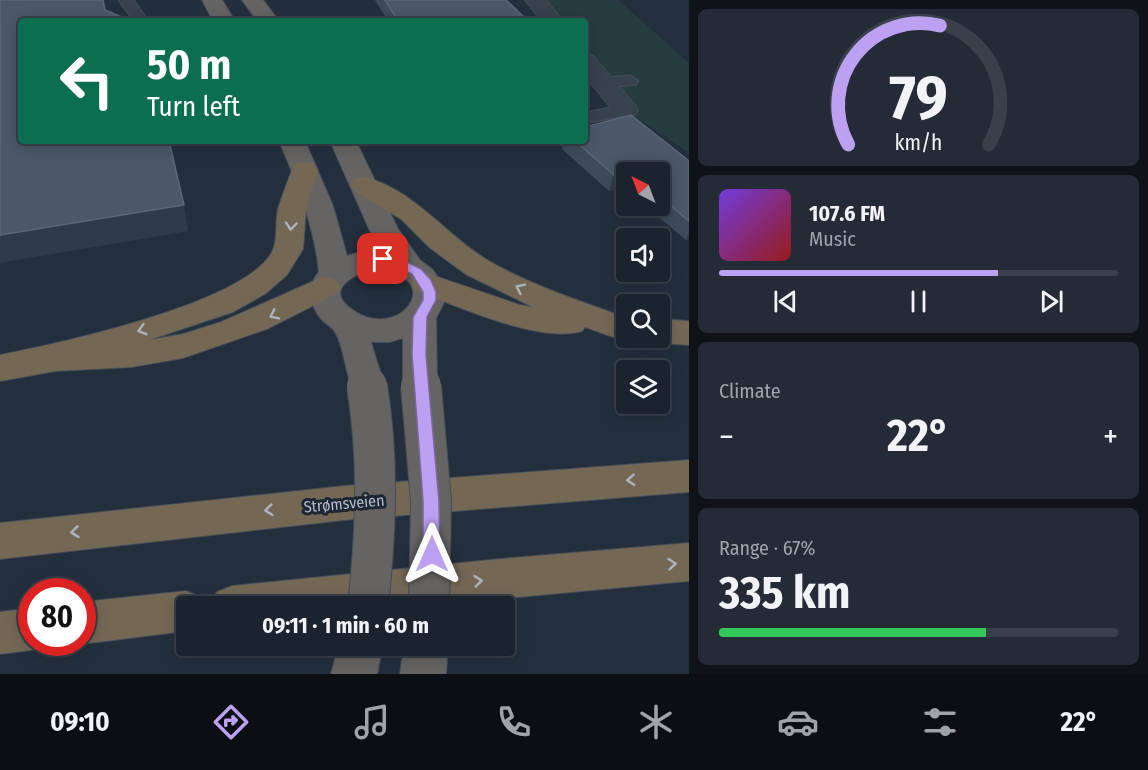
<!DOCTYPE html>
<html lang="en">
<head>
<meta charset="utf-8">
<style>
	:root { --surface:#1b232e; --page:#242b36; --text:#f1f3f6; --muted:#a0a4aa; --line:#39404a; --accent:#bca0f2 }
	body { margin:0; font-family:"Fira Sans Condensed",sans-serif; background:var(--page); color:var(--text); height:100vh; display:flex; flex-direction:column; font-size:22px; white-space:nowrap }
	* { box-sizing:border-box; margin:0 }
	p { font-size:20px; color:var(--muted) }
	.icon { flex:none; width:33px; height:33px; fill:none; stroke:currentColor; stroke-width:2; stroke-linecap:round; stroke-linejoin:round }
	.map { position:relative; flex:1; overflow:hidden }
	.sheet { display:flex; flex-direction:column; gap:9px; padding:9px; background:#0f1319; width:459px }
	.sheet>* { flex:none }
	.guide { position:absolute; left:18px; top:18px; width:570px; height:126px; border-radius:6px; box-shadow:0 3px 15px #0003,0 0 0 2px var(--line); background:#0b6e4f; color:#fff; overflow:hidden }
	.needle { width:39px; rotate:318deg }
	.fabs { position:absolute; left:616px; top:162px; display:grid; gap:12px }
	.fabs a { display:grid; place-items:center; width:54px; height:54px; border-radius:6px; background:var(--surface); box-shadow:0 3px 15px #0003,0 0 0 2px var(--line); font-size:30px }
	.speed { position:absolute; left:18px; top:578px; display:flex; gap:12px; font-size:30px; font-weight:700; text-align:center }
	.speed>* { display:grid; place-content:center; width:78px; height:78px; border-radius:50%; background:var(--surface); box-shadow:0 3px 15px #0003,0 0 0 2px var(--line); line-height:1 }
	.speed .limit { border:9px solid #d22; background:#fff; color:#111 }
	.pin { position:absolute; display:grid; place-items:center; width:51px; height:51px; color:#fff; margin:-26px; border-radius:12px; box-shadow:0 3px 9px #0006 }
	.me { position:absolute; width:66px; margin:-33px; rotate:0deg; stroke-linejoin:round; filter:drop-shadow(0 0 4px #0008) }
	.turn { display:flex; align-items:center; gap:21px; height:126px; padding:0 30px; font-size:27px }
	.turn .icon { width:78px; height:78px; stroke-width:2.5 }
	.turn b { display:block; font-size:42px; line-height:51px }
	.big { font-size:45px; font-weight:700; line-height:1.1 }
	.sheet .widget { flex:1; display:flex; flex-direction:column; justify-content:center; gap:9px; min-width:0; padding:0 21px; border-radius:9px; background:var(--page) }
	.sheet .dial { align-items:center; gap:0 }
	.dial svg { height:156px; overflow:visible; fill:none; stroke:var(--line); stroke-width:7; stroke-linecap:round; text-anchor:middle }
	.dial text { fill:var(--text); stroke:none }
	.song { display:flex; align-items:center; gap:18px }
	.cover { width:72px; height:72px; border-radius:9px; background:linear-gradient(135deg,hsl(260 70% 55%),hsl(0 70% 35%)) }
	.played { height:6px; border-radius:3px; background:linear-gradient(90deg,var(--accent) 70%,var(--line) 70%) }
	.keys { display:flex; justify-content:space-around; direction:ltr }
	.heat { display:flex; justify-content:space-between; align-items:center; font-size:33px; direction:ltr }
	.charge { height:9px; border-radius:4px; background:linear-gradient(90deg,#34c759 67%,var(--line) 0) }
	.trip { position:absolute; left:176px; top:596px; width:339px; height:60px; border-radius:6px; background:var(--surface); box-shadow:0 3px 15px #0003,0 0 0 2px var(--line); font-weight:700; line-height:60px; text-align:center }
	.dock { display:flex; height:96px; justify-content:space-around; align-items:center; background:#0b0e12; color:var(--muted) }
	.dock .icon { width:42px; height:42px }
	.dock .on { color:var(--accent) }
	.dock b { font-size:27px; color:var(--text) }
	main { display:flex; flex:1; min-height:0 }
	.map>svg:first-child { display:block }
</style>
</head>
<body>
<main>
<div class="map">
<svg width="689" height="674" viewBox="0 0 689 674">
	<rect width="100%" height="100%" fill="#242f3e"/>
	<polygon fill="#263c3f" points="530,0 618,0 689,63 689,153 626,110 585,59 585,21 550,21"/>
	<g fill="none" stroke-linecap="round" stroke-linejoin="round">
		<g stroke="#414a57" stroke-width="3">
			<g id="service">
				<polygon points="119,0 133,0 148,21 134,21"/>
				<polygon points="630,76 638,81 636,84 603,88 595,83 603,78"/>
				<polygon points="626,105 634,110 632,114 585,123 585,113"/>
			</g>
		</g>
		<g stroke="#414a57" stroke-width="2">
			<g id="minor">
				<polygon points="525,0 546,0 563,21 541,21"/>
				<polygon points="585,54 593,56 635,105 638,110 635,115 626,117 617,115 585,76"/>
			</g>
		</g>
		<g stroke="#434c59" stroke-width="2">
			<g id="trunk">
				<polygon points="202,0 222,0 235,21 213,21"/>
				<polygon points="242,0 263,0 279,21 257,21"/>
				<path d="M 279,141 L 305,141 L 333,206 L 347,256 L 369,249 L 382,250 L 370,231 L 330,141 L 356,141 L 398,229 L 420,260 L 433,270 L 443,285 L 444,303 L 436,318 L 437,378 L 432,387 L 420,391 L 408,387 L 403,378 L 403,338 L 390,342 L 371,342 L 383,381 L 378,390 L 366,394 L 354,390 C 344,372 345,348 335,332 C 332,326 325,324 321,319 C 310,305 306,287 319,272 C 314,226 298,184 279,141 ZM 371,269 C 452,272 400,347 350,308 C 325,289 354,275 371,269 Z"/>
				<polygon points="339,645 383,645 377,674 331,674"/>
				<polygon points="404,645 448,645 446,674 400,674"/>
			</g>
		</g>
		<g stroke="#434c59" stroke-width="2">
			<g id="motorway">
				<path d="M 305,162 L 314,164 L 318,170 L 306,210 L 303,249 L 287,275 L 265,294 L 233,312 L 149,340 L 183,334 L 221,322 L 325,276 L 336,280 L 341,287 L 336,294 L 267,329 L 183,358 L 132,367 L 56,371 L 0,381 L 0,355 C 56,344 249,303 273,250 C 278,238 275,222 278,209 C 282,196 287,183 292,170 L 296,164 Z"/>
				<path d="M 364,177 C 414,189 446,236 489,261 C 531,285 579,301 625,317 L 627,321 L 625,333 L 613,337 L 585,327 L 582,331 C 540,344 457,306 415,290 L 411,283 L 415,276 L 426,273 L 520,305 L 533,307 L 467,275 L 430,248 L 401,219 L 354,191 L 350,185 L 354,179 Z"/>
				<polygon points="660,319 689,321 689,345 660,343 648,339 647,338 660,338"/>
				<polygon points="689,460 689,492 344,520 0,559 0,523 344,486"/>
				<polygon points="689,543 689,581 421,606 210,606 217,592 232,586 511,558"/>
				<polygon points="186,591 201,597 205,606 186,606 186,631 82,644 77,642 82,642 82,602"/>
				<polygon points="32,608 32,642 48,642 48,644 32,650 0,654 0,612"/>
			</g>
		</g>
		<use href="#service" fill="#38414e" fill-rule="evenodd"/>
		<use href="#minor" fill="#38414e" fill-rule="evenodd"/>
		<use href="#trunk" fill="#656462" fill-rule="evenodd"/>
		<use href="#motorway" fill="#746855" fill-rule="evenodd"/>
		<g stroke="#434c59" stroke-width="33" stroke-linecap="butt">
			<g id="trunk-bridge-far1">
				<polyline points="420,378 421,387"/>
				<polyline points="366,381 367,387"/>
			</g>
		</g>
		<g stroke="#434c59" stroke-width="42" stroke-linecap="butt">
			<g id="trunk-bridge">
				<path d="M 367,386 C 379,459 376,532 368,606"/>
				<polyline points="421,386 431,501 429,606"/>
			</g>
		</g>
		<use href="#trunk-bridge-far1" stroke="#656462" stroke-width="31"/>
		<use href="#trunk-bridge" stroke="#656462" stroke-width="40"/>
	</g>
	<g fill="#3f4b5c">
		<polygon points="375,0 506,0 528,21 388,21"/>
		<polygon points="563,141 585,141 689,161 689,239 686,240 645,206 660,206 660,172 627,172 627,190 624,187 609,191 562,149"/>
	</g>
	<g fill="#2f3b4b">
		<polygon points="629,170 628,172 627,172 627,177 624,187 609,191 614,175"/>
		<polygon points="184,205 188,231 0,263 0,235"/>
		<polygon points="689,232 689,239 686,240"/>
	</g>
	<g fill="#4b5868" stroke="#5c6777" stroke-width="1.5">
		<polygon points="0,0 103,0 105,10 131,21 21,21 21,141 169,141 184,205 0,235"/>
		<polygon points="385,0 506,0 528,21 398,21"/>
		<polygon points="631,115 689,161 689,221 660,197 660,172 631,172 629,170 614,175 575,141 585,141 585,127"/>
	</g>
	<defs><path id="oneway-chevron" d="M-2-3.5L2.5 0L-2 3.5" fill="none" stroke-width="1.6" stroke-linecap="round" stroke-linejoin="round" transform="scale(1.5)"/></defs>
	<g stroke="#aeb4bd">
		<use href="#oneway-chevron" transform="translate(291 226) rotate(95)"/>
		<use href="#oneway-chevron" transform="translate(520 288) rotate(-154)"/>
		<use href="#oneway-chevron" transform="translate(274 315) rotate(154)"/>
		<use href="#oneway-chevron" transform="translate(142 330) rotate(164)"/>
		<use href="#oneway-chevron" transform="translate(631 480) rotate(176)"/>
		<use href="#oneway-chevron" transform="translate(269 510) rotate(174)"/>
		<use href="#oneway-chevron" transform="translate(75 532) rotate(174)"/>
		<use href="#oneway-chevron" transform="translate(672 564) rotate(-5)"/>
		<use href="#oneway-chevron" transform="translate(478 581) rotate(-6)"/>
	</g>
	<polygon fill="#bca0f2" stroke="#7a689d" stroke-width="1.5" points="383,255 401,259 421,269 431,280 436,292 436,300 427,317 426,355 439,501 440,554 438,560 432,562 426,560 423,554 423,501 412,355 413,317 423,300 423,292 412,274 393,265 378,262 376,259 378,256"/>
	<g text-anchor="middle" stroke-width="6" stroke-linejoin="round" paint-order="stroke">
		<g font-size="16" fill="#b4bcc9" stroke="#1d2633">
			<text transform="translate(344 503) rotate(-5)" y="6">Strømsveien</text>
		</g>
	</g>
</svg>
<div class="fabs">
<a><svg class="needle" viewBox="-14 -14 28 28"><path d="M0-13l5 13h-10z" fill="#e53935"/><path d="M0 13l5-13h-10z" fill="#a0a4aa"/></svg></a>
<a><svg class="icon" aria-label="sound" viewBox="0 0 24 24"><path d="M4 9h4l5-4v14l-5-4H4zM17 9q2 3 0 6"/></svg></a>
<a><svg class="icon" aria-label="search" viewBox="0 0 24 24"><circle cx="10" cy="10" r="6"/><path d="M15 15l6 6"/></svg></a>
<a><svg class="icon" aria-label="layers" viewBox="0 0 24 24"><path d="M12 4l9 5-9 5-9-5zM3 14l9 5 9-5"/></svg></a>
</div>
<div class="speed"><div class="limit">80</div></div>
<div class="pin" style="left:383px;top:259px;background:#d93025"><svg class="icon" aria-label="arrive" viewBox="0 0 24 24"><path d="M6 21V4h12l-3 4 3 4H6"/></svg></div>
<svg class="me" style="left:432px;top:554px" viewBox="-20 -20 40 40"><path d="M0-17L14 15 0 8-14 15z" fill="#bca0f2" stroke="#fff" stroke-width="4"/></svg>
<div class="trip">09:11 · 1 min · 60 m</div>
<div class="guide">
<div class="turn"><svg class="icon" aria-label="left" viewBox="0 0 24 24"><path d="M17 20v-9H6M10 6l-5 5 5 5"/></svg><div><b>50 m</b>Turn left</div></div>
</div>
</div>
<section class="sheet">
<div class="widget dial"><svg viewBox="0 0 100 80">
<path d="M14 69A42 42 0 1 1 86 69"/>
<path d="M14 69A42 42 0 0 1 61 8" stroke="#bca0f2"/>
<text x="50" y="56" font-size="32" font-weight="700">79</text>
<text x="50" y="72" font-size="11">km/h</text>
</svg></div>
<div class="widget">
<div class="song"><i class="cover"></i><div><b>107.6 FM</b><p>Music</p></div></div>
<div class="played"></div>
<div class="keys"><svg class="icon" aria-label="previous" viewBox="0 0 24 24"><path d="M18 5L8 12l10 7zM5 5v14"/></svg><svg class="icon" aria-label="pause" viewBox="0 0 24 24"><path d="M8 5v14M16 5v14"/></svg><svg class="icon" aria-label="next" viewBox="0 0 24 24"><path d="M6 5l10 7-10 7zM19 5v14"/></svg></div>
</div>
<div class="widget"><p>Climate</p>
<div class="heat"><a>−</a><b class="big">22°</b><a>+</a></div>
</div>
<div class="widget"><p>Range · 67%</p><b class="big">335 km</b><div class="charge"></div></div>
</section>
</main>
<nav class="dock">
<b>09:10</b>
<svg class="icon on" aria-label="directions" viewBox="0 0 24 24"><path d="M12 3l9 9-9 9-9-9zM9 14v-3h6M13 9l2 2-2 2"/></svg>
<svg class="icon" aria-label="music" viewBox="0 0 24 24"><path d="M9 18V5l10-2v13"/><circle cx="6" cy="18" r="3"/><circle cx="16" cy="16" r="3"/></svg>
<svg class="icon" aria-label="phone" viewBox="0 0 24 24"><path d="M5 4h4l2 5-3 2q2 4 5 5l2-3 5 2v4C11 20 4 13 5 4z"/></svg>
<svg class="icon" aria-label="climate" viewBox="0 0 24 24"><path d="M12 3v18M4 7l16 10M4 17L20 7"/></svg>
<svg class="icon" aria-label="car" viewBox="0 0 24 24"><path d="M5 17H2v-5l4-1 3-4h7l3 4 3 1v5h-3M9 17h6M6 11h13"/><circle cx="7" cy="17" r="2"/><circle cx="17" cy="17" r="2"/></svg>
<svg class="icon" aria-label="filters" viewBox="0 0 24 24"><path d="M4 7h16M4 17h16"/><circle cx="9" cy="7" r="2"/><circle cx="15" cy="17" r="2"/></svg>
<b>22°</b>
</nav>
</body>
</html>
